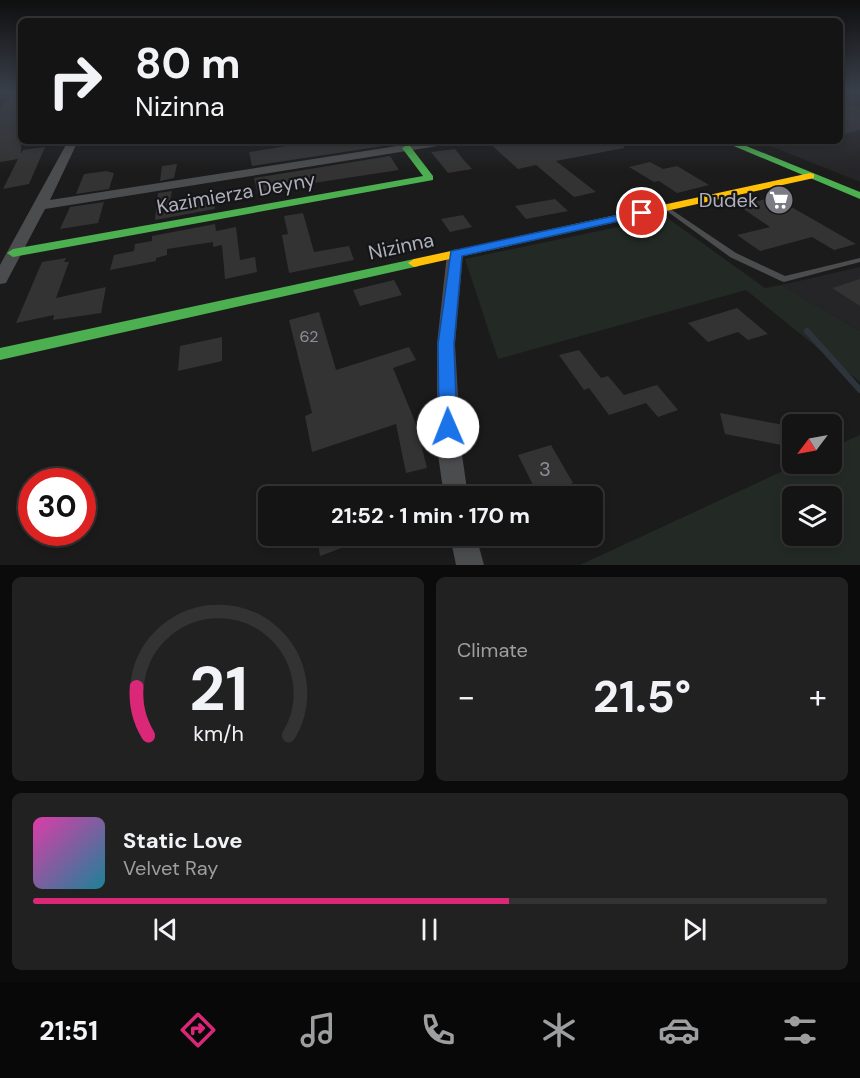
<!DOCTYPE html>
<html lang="en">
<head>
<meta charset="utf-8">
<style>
	:root { --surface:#141414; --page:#212122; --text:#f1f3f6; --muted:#9d9ea0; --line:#333334; --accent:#db2777 }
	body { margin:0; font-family:"DM Sans",sans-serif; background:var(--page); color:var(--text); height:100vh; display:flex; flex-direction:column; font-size:22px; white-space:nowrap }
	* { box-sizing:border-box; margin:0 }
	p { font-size:20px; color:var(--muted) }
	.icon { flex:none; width:33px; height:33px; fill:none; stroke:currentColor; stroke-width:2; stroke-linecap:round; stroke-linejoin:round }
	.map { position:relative; height:565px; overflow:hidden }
	.side { display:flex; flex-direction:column; gap:12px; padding:12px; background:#0b0b0b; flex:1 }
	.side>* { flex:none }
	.banner { position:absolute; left:18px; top:18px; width:825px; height:126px; border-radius:9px; box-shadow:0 3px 9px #0003,0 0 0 2px var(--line); background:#141414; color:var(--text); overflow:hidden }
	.needle { width:39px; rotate:238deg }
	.controls { position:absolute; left:782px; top:414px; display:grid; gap:12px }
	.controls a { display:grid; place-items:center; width:60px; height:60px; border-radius:9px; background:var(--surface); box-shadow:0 3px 9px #0003,0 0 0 2px var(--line); font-size:30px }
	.speed { position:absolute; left:18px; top:468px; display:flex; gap:12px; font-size:30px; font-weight:700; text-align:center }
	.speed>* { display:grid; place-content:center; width:78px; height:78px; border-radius:50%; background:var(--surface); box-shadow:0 3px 9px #0003,0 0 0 2px var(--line); line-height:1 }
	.speed .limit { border:9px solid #d22; background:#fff; color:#111 }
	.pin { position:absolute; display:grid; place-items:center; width:51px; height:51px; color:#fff; margin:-26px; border:3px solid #fff; border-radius:50%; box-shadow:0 2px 6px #0007 }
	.me { position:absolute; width:66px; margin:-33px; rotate:359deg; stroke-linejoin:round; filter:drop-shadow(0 0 4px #0008) }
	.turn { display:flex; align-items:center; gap:21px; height:126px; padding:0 18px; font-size:27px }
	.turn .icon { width:78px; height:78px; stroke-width:2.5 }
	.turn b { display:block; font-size:42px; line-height:51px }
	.big { font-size:45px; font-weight:700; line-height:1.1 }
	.side .card { flex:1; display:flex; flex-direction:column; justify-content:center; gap:9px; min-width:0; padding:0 21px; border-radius:9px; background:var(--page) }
	.side .dial { align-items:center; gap:0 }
	.dial svg { height:156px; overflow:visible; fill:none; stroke:var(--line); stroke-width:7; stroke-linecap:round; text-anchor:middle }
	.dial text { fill:var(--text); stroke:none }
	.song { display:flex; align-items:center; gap:18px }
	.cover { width:72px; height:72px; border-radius:9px; background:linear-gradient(135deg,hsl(320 70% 55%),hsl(190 70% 35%)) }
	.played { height:6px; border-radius:3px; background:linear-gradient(90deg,var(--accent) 60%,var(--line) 60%) }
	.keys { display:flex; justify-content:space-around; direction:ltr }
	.heat { display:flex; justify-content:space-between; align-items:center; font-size:33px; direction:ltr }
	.side .tiles { flex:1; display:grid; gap:12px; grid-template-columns:1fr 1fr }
	.card:last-child { grid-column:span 2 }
	.trip { position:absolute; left:258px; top:486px; width:345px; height:60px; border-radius:9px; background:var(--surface); box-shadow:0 3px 9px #0003,0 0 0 2px var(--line); font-weight:700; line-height:60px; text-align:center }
	.dock { display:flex; height:96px; justify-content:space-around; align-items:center; background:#080808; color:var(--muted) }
	.dock .icon { width:42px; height:42px }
	.dock .selected { color:var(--accent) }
	.dock b { font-size:27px; color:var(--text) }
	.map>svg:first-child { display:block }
</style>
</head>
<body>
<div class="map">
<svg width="860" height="565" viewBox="0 0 860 565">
	<rect width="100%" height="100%" fill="#1b1b1b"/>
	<g fill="#252527">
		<polygon points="840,92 860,92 860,182 758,141 840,141"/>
		<polygon points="860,267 860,331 781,285"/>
	</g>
	<g fill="#232a25" fill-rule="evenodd">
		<polygon points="666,217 765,288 781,285 860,331 860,382 746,290 498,359 465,259"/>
		<path d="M 860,435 L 860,565 L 580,565 L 798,464 L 831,464 L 831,448 ZM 792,496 L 831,496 L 831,536 L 792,536 Z"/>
	</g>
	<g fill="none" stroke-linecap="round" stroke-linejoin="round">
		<polyline stroke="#2e343c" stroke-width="6" points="807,331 860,390"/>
	</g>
	<g fill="#333">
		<polygon points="16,92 21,92 21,154 23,150 45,147 29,184 3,189 18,159 0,162 0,108"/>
		<polygon points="840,102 860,109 860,130 840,135"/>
		<polygon points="319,141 380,141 383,146 252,166 249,152"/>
		<polygon points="487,141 623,141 624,148 556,161 596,192 574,197 536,165 518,169"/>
		<polygon points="455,149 463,159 472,169 448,173 431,152"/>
		<polygon points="390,156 399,170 274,189 275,192 258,195 254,178"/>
		<polygon points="650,162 663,169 677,166 709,185 677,193 659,181 654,182 629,167"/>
		<polygon points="177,164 174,178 160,181 162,166"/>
		<polygon points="106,171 114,173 109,189 76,194 84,174"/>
		<polygon points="172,191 170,201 214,194 215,209 155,220 158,193"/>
		<polygon points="774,197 856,244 834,250 812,237 760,251 737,235 770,227 739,206"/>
		<polygon points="555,199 568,211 526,219 515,206"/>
		<polygon points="104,202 98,223 60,229 70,207"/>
		<polygon points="303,213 314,252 349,246 354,260 289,273 282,235 288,234 284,216"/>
		<polygon points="463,215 472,227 450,232 441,219"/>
		<polygon points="215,224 216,231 236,227 240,260 255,257 257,272 225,279 222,245 213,247 213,242 167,249 167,255 156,258 156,261 110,270 114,255 134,251 135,244 152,241 152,236"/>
		<polygon points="66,258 64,262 69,262 56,298 106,287 101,313 53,320 54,315 16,323 42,262"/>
		<polygon points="860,279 860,306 832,288"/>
		<polygon points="394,280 402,295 360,306 353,290"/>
		<polygon points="737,308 768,334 748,340 738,332 708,342 688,323"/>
		<polygon points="319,312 336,370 409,347 416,360 393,368 416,424 427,468 406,473 396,424 312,452 305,416 312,413 289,320"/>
		<polygon points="222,337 222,361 178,371 180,346"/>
		<polygon points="579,350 601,378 608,376 624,395 657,385 678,410 658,417 646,403 609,415 589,388 584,390 559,355"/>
		<polygon points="720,413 789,426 792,447 725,434"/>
		<polygon points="551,445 573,483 538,495 518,455"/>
		<polygon points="317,536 370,536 371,537 320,556"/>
	</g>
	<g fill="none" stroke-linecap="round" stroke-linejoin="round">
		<polyline stroke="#4c4c50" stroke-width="1.5" stroke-dasharray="1.5 3" stroke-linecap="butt" points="700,141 710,145"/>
		<polygon fill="#4b4c4e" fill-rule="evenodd" points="666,206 736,253 785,276 860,258 860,262 784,282 781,281 730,257 664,209 664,207"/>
		<g fill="#4b4c4e" fill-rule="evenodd">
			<polygon points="68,141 78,141 50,200 429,141 455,141 450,144 45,209 8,279 6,283 0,284 0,265"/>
			<polygon points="455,249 463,254 455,344 461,448 468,496 444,496 437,448 437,344 447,254"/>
			<polygon points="450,536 476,536 484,565 456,565"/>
		</g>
		<g fill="#4caf50" fill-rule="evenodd">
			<polygon points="722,141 734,141 860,192 860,199"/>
			<polygon points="407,145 410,146 433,176 433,180 13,257 7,253 13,249 423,176 402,148"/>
			<polygon points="414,259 420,263 419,266 0,360 0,348"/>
		</g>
		<polygon fill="#ffc107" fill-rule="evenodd" points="810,173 814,174 814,178 414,267 408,263 414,259"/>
	</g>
	<linearGradient id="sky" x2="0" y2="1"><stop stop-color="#0f0f0f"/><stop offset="0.54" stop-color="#393f4a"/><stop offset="1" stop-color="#393f4a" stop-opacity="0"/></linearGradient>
	<rect width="860" height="171" fill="url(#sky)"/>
	<polygon fill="#1a73e8" stroke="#114b97" stroke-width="1.5" points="642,210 648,213 646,215 462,256 454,344 457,427 455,433 448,435 442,433 439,427 438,344 451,251"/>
	<defs>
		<g id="supermarket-disc" transform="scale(1.5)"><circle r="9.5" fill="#7a7b83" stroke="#151517"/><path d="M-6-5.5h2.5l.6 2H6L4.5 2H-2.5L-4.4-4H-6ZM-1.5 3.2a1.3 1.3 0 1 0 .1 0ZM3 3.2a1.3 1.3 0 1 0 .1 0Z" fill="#fff"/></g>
	</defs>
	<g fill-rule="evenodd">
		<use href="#supermarket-disc" x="779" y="200"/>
	</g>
	<g text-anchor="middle" stroke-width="4.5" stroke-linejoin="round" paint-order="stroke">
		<g font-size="16" fill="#8e9099">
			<text x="309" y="342">62</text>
		</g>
		<g font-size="20" fill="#adafbb" stroke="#151517">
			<text transform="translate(236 193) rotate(-10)" y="7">Kazimierza Deyny</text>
			<text transform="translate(401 246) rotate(-12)" y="7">Nizinna</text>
		</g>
		<g font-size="20" fill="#adafbb" stroke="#151517" text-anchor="end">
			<text x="758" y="207">Dudek</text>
		</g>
		<g font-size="20" fill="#8e9099">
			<text x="545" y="476">3</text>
		</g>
	</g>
</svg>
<div class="controls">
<a><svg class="needle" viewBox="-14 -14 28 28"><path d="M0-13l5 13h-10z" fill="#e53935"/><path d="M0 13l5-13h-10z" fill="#9d9ea0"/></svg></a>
<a><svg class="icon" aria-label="layers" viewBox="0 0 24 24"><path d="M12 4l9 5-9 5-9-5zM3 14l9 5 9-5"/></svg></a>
</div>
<div class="speed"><div class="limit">30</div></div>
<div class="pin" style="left:642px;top:213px;background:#d93025"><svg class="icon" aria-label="arrive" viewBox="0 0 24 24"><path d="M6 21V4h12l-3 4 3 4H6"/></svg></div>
<svg class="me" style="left:448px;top:427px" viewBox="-20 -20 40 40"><circle r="19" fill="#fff"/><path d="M0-13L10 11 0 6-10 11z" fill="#1a73e8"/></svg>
<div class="trip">21:52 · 1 min · 170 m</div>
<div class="banner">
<div class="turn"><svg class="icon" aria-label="right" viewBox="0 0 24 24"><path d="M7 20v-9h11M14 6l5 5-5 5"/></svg><div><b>80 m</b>Nizinna</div></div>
</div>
</div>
<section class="side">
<div class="tiles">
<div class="card dial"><svg viewBox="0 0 100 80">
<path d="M14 69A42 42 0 1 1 86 69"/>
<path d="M14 69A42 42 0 0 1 8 44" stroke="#db2777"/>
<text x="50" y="56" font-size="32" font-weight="700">21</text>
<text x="50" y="72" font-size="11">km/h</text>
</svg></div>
<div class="card"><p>Climate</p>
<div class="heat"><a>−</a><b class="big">21.5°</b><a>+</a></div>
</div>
<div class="card">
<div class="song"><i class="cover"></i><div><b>Static Love</b><p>Velvet Ray</p></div></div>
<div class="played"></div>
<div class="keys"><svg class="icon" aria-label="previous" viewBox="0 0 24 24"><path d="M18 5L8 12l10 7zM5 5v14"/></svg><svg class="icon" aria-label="pause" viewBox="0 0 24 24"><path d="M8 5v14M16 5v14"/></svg><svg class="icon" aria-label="next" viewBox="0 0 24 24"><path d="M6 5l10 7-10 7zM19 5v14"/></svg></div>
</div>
</div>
</section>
<nav class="dock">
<b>21:51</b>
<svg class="icon selected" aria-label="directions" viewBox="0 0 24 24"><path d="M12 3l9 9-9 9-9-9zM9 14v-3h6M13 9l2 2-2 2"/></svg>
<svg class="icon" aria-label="music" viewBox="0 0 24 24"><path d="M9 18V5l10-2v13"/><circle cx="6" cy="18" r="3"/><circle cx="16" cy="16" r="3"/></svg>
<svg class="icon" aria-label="phone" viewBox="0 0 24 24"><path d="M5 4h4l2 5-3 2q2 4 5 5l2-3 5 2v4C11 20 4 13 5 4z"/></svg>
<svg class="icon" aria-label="climate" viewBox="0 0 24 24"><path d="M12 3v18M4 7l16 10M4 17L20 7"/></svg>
<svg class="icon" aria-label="car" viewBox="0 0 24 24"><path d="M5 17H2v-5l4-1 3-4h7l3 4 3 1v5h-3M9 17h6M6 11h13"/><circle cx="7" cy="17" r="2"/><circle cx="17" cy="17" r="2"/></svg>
<svg class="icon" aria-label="filters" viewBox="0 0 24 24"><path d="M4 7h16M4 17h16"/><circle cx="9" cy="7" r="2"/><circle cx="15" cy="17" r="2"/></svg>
</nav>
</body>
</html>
